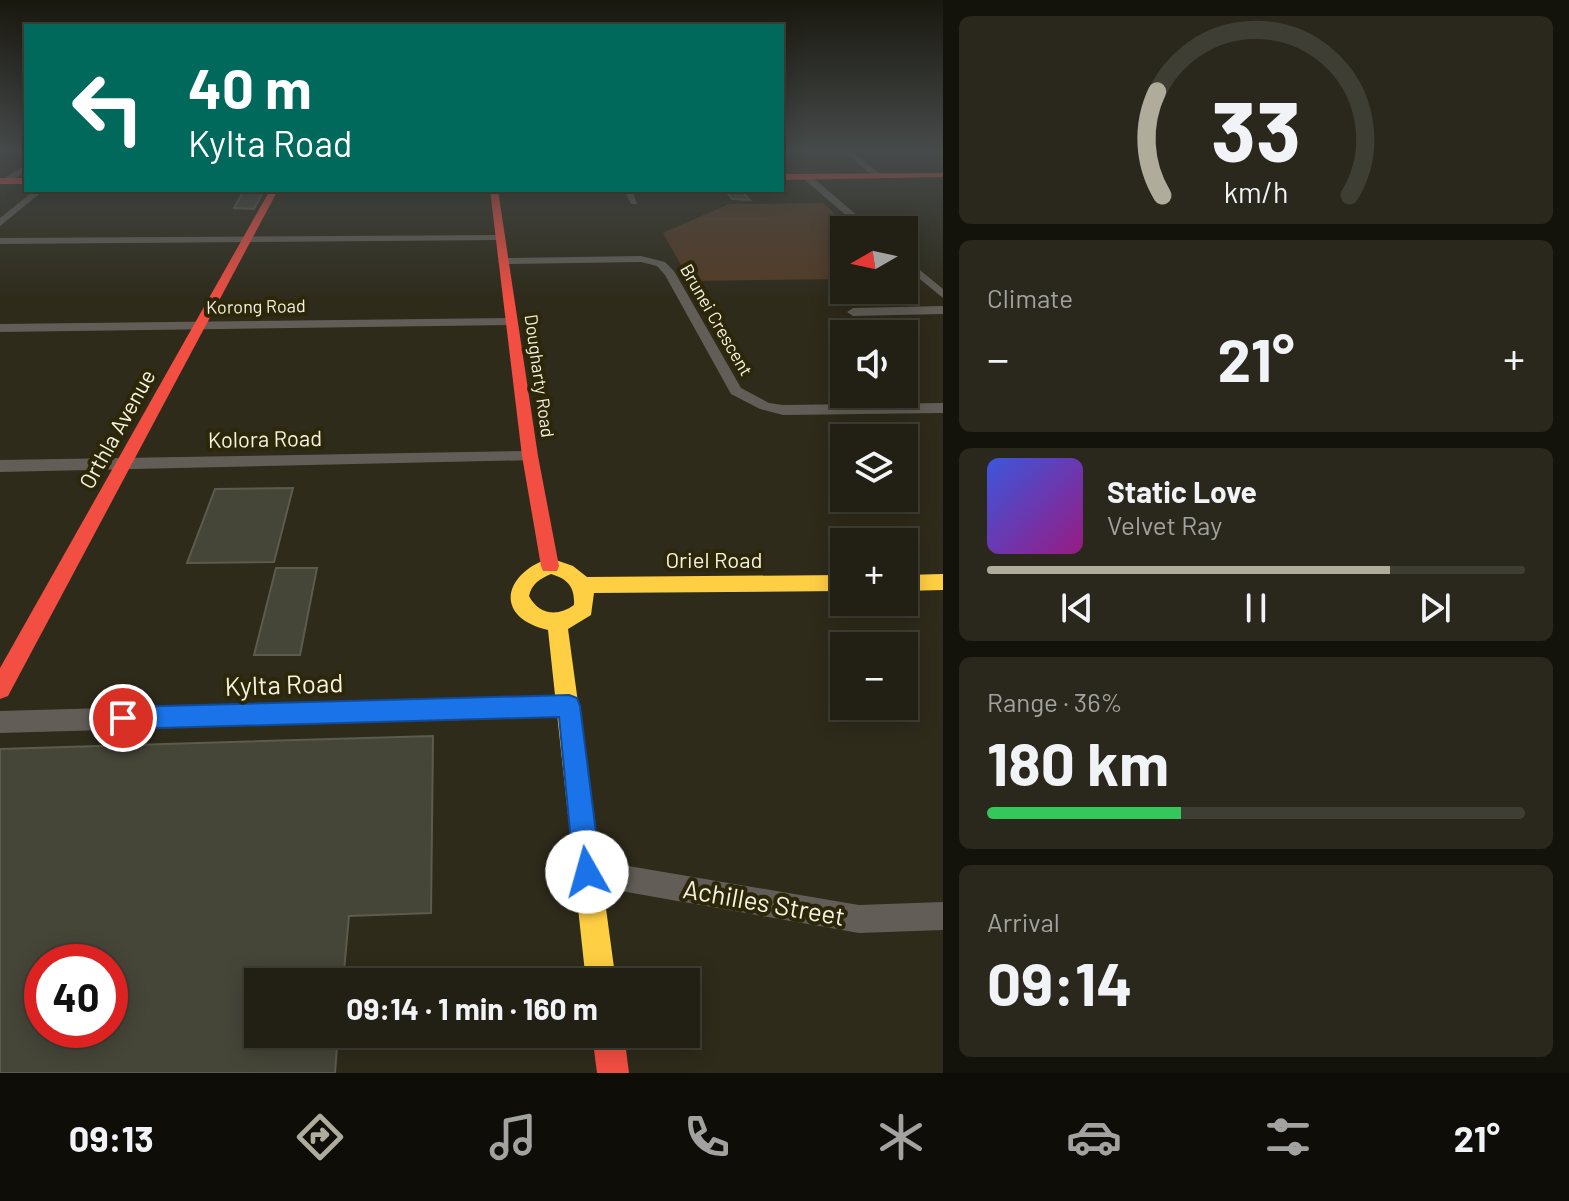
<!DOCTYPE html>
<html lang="en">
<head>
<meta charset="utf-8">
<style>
	:root { --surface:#222014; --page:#2a281d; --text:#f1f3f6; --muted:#a2a3a0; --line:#3f3e34; --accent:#afac9c }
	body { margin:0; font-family:Barlow,sans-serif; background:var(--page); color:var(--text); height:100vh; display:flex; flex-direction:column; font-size:30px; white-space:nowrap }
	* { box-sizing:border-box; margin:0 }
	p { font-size:26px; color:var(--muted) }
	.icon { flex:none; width:44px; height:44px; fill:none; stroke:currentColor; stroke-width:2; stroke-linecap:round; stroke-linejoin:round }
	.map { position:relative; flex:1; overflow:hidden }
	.panel { display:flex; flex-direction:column; gap:16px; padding:16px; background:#13120b; width:626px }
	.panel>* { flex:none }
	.hud { position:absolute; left:24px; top:24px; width:760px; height:168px; border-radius:0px; box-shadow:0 4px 20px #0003,0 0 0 2px var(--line); background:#00695c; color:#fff; overflow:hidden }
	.needle { width:52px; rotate:261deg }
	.tools { position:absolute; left:830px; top:216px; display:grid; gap:16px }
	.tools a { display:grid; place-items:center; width:88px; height:88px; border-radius:0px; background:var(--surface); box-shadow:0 4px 20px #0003,0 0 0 2px var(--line); font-size:40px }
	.speed { position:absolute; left:24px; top:944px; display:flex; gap:16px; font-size:40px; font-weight:700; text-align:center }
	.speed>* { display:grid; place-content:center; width:104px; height:104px; border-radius:50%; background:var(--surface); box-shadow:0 4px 20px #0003,0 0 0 2px var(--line); line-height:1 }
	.speed .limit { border:12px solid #d22; background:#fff; color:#111 }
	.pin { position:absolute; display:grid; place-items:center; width:68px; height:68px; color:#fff; margin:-34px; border:4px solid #fff; border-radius:50%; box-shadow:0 2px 8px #0007 }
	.me { position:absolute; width:88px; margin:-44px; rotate:353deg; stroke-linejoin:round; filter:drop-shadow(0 0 6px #0008) }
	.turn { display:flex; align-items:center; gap:28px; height:168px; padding:0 32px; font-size:36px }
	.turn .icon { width:104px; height:104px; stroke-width:2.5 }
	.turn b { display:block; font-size:56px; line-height:68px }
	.big { font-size:60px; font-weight:700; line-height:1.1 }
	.panel .card { flex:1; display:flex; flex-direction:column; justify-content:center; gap:12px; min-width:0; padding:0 28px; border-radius:12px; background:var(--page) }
	.panel .dial { align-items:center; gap:0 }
	.dial svg { height:208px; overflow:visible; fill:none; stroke:var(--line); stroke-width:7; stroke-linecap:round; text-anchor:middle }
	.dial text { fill:var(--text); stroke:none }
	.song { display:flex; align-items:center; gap:24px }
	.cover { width:96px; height:96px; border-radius:12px; background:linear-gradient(135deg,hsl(230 70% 55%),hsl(310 70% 35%)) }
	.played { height:8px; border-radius:4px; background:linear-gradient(90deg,var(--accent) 75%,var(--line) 75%) }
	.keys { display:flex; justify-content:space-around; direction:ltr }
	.heat { display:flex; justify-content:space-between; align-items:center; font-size:44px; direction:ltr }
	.charge { height:12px; border-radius:6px; background:linear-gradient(90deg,#34c759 36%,var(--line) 0) }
	.trip { position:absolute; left:244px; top:968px; width:456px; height:80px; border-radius:0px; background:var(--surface); box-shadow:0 4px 20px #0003,0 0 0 2px var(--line); font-weight:700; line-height:80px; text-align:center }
	.tab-bar { display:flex; height:128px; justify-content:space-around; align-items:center; background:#0e0d08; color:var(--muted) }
	.tab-bar .icon { width:56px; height:56px }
	.tab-bar .selected { color:var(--accent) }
	.tab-bar b { font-size:36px; color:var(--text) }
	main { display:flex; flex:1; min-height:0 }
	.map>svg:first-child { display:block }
</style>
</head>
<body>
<main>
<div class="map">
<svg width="943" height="1073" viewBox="0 0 943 1073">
	<rect width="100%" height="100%" fill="#2e2b1b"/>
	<polygon fill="#533b25" points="823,203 853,230 844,230 844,279 690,281 663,233 729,204"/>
	<g fill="#454538" stroke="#5b5b4e" stroke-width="2" fill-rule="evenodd">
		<polygon points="244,190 264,190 254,209 234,208"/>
		<polygon points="725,190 741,190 750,200 732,199"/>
		<polygon points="293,488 274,562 187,563 215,489"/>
		<polygon points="276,568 317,568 300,655 254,655"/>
		<path d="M 433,736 L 431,913 L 349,916 L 343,982 L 258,982 L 258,1034 L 338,1034 L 335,1073 L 0,1073 L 0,749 ZM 42,962 L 110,962 L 110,1030 L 42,1030 Z"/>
	</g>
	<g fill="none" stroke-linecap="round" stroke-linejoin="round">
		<g fill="#625e57" fill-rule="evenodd">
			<polygon points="842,150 851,150 882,176 875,178"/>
			<polygon points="26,165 26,171 9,183 3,183 3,179"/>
			<polygon points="804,175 810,175 874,230 863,230 804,179"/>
			<polygon points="35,190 44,190 0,226 0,218"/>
			<polygon points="624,190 632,190 637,204 631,204"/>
			<polygon points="504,235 504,239 500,240 0,244 0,238"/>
			<polygon points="641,256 665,262 674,271 741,388 769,403 783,405 943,403 943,413 783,415 760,409 731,394 665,275 657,266 641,262 503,264 498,261 503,258"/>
			<polygon points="904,257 943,289 943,298 904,266"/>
			<polygon points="943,306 943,314 853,316 847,312 853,308"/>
			<polygon points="516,318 516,324 512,325 0,332 0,324"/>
			<polygon points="530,451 538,456 536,460 0,472 0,460"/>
			<polygon points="569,695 577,698 580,706 577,714 569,717 0,733 0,711"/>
			<polygon points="587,859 859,905 943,902 943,930 859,933 587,885 577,882 574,872 577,862"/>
		</g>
		<g fill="#ffcf43" fill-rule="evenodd">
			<path d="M 550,558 L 573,566 L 587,577 L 844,575 L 844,591 L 594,593 L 591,615 L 568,629 L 616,982 L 586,982 L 548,630 C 494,618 502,574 550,558 ZM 551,574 C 568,579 575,587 574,605 C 558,617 539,615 529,596 C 532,583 540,579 551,574 Z"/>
			<polygon points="943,574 943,590 904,591 904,575"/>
		</g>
		<g fill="#f24e42" fill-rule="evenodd">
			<polygon points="943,173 943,177 782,180 782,174"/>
			<rect x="0" y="178" width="26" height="6"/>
			<polygon points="270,190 278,190 8,696 0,699 0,668"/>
			<polygon points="490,190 498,190 538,456 559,566 557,571 543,571 541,566 522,456"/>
			<polygon points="592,1034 624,1034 629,1073 597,1073"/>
		</g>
	</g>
	<linearGradient id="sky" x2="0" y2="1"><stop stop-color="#19180f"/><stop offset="0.5" stop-color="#464a4a"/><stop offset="1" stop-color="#464a4a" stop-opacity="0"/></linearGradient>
	<rect width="943" height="300" fill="url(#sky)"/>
	<polygon fill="#1a73e8" stroke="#114b97" stroke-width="2" points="569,695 577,698 580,706 601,872 597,882 587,886 578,882 574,872 559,717 123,729 115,726 111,718 115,710 123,707"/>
	<g text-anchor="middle" stroke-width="8" stroke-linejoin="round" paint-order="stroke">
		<g font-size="18" fill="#f5f2e1" stroke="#2c2709">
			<text transform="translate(256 307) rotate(-1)" y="6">Korong Road</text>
			<text transform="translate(716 320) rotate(60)" y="6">Brunei Crescent</text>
			<text transform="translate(539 376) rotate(82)" y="6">Dougharty Road</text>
		</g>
		<g font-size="22" fill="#f5f2e1" stroke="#2c2709">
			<text transform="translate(117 429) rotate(-61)" y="8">Orthla Avenue</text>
			<text transform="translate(265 439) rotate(-1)" y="8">Kolora Road</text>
			<text x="714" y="568">Oriel Road</text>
		</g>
		<g font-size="26" fill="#f5f2e1" stroke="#2c2709">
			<text transform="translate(284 685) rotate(-2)" y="9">Kylta Road</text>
			<text transform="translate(764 903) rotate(10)" y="9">Achilles Street</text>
		</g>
	</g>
</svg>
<div class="tools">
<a><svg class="needle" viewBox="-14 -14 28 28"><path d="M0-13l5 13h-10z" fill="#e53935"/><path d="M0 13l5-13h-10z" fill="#a2a3a0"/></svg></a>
<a><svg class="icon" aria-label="sound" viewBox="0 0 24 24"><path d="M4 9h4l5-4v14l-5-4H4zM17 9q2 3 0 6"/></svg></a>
<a><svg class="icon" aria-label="layers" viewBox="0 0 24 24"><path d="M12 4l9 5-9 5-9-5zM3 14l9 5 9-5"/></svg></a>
<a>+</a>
<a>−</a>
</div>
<div class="speed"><div class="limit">40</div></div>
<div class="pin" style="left:123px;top:718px;background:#d93025"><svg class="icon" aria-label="arrive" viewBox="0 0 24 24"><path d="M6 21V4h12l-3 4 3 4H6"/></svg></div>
<svg class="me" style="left:587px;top:872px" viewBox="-20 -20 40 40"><circle r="19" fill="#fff"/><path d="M0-13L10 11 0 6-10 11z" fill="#1a73e8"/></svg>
<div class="trip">09:14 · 1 min · 160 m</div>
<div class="hud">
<div class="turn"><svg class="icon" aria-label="left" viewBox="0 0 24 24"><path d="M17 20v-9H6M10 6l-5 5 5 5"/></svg><div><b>40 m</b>Kylta Road</div></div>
</div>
</div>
<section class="panel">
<div class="card dial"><svg viewBox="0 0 100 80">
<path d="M14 69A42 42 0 1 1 86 69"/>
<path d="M14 69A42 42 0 0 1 12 29" stroke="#afac9c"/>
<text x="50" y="56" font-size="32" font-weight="700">33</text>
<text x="50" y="72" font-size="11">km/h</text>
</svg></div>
<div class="card"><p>Climate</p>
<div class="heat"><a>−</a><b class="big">21°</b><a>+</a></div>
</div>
<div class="card">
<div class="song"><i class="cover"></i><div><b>Static Love</b><p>Velvet Ray</p></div></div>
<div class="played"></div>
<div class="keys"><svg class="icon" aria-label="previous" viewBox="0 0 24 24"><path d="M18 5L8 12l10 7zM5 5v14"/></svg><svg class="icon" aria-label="pause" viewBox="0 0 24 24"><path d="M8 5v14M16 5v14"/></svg><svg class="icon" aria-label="next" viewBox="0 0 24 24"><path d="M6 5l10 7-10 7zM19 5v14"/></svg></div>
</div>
<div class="card"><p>Range · 36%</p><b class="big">180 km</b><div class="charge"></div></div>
<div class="card"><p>Arrival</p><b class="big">09:14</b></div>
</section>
</main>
<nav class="tab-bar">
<b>09:13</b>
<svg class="icon selected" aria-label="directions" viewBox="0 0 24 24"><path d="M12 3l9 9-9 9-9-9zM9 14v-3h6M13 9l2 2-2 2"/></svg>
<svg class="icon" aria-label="music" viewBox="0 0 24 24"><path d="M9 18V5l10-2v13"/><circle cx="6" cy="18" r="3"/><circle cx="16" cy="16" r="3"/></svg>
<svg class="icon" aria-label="phone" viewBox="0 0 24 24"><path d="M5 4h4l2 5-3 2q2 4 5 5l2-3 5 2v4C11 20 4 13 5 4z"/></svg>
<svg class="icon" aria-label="climate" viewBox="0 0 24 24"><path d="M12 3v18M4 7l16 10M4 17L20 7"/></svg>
<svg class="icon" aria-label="car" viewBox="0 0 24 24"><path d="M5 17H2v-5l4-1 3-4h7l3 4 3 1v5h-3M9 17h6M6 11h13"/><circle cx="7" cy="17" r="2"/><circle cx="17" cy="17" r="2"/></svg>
<svg class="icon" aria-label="filters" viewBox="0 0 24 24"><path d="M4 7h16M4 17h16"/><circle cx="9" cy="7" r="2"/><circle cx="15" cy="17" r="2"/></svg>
<b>21°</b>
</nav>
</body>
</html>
